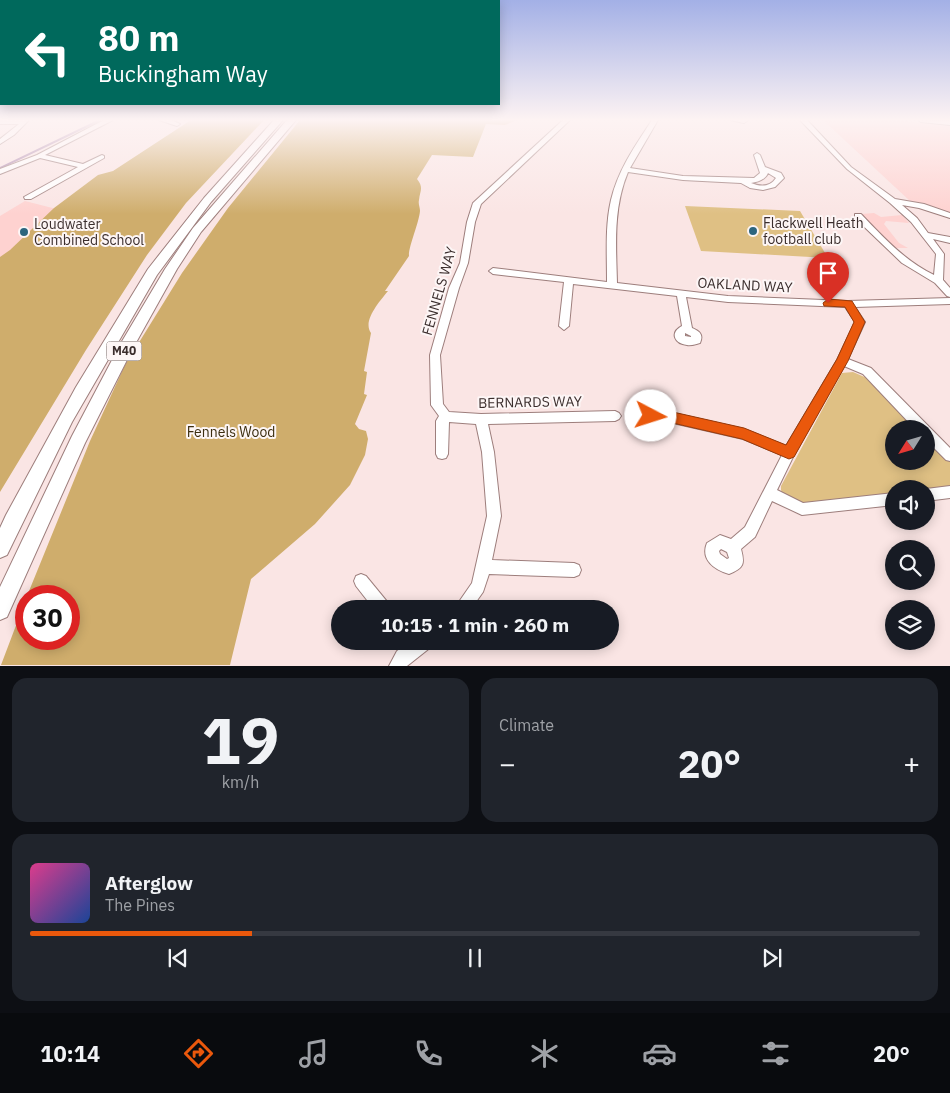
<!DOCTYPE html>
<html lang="en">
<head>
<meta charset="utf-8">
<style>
	:root { --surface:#171b24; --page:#20242c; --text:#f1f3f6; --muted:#9ea1a6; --line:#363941; --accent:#ea580c }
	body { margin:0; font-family:"IBM Plex Sans",sans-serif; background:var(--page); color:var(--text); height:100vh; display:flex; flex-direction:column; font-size:19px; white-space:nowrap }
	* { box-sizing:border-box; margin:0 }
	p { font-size:16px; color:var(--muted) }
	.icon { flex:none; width:28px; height:28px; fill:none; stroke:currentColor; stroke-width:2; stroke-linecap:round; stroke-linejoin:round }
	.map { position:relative; height:666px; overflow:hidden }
	.panel { display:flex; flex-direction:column; gap:12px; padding:12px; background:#0d0f14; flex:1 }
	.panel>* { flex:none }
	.top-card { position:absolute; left:0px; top:0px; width:500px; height:105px; box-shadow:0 2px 12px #0003; background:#00695c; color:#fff; overflow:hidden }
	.needle { width:32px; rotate:233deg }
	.tools { position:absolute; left:885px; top:420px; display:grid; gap:10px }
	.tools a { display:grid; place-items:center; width:50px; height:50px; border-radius:50%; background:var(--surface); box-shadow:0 2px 12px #0003; font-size:25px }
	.speed { position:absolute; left:15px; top:585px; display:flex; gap:10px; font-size:25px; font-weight:700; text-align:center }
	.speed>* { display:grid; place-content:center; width:65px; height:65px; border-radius:50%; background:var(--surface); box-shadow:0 2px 12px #0003; line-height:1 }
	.speed .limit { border:8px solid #d22; background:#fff; color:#111 }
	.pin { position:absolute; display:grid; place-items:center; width:42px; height:42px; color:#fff; margin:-51px -21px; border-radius:50% 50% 50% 0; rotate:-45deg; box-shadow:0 0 5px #0007 }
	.pin .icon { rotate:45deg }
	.me { position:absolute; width:55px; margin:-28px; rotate:95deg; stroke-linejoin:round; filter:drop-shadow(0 0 4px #0008) }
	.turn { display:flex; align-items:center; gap:18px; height:105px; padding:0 15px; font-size:22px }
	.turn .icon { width:65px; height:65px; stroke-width:2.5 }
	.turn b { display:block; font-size:35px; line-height:42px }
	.big { font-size:38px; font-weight:700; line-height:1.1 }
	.panel .tile { flex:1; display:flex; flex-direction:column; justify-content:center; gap:8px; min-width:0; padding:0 18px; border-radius:15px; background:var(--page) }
	.panel .dial { align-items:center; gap:0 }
	.dial b { font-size:65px; line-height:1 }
	.song { display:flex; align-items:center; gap:15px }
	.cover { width:60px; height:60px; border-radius:8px; background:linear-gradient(135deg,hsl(330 70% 55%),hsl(220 70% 35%)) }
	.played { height:5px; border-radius:2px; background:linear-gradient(90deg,var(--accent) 25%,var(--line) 25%) }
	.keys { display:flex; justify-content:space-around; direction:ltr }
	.heat { display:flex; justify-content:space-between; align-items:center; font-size:28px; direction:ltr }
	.panel .tiles { flex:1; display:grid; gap:12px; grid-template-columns:1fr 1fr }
	.tile:last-child { grid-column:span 2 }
	.trip { position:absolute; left:331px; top:600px; width:288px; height:50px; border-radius:25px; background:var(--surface); box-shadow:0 2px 12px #0003; font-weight:700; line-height:50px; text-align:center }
	.dock { display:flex; height:80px; justify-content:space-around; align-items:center; background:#090b0e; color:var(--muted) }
	.dock .icon { width:35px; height:35px }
	.dock .on { color:var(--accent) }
	.dock b { font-size:22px; color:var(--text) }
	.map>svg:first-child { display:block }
</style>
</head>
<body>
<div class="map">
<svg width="950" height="666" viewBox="0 0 950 666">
	<rect width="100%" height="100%" fill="#fae5e4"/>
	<g fill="#fed2d0">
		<polygon points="823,120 896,120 950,126 950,213 910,201"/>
		<polygon points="25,201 76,214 0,262 0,216"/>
		<polygon points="874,213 881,217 902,215 909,223 886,221 884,224 899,243 908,248 895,248 876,231 862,214"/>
	</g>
	<g fill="#dfc084">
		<polygon points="685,206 800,211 828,258 701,251"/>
		<path d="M 853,372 L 869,379 L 918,429 L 894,429 L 894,461 L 926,461 L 926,437 L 950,461 L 950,491 L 926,493 L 926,489 L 894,489 L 894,497 L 796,507 C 788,501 780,497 781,486 L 842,373 Z"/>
	</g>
	<g fill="#cfad6c">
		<polygon points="191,120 264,120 186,203 147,255 86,350 0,492 0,257 10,250 54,208 98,175 113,171"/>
		<path d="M 300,120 L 517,120 L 505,125 L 486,124 L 473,157 L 432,155 L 417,179 C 424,188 420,190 419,200 C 418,204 420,207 420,211 C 419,223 408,248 409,256 L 385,291 L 388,291 C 380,301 362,321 371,333 L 364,371 L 367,372 L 364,394 L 367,395 L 355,424 L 359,429 L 366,431 L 368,439 L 365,455 L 350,485 L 315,524 L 251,579 L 230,665 L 1,665 L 26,599 L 26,639 L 69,639 L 69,596 L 27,596 L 90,441 L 125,365 L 182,273 L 228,208 Z"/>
	</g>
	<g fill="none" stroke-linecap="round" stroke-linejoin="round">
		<polyline stroke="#ab86ac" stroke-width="2" points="0,168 100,120"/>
		<g stroke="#9d7e7c" stroke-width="2">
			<g id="minor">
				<polygon points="0,120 29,120 14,135 0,144 0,139 19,124 0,124"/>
				<polygon points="104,120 113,120 45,155 83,164 102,155 104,156 104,158 31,199 25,199 24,197 78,167 40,158 0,174 0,169 37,155"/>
				<polygon points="159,120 171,120 180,124 177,126"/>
				<polygon points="563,120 570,120 481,204 475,222 468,263 459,288 440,355 443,404 449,412 481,414 615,411 619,413 621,416 619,419 615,421 488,424 494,452 501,516 492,560 574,563 579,565 581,570 579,575 574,577 489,574 483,592 471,609 454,609 472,583 487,516 482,452 476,424 449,422 448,454 446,458 442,459 438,458 436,454 436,421 439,416 431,405 430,355 449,288 460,263 467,222 473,203"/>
				<path d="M 652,120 L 658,120 L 630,168 L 683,176 L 754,178 L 760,173 L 754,155 L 757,153 L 760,155 L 765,167 L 781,173 L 784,178 L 775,187 L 763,190 L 750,188 L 741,183 L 683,180 L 628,172 C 613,208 616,244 617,283 L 728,296 L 848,301 L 950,298 L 950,304 L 855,307 L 865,322 L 848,359 L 871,368 L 950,448 L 950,461 L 946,460 L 926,440 L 926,429 L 915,429 L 863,374 L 844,366 L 793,457 L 777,490 L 803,503 L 894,493 L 894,505 L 802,515 L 772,501 L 755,537 L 741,549 C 745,564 744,568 729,574 C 715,570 700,560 707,543 L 720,535 L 731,539 L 745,527 L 782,455 L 743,439 L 664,421 L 637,422 L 633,420 L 631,417 L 633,414 L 637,412 L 664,411 L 744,429 L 786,446 L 837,360 L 855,322 L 845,307 L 728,302 L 686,297 L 692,328 C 699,331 704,334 700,343 C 696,344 691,346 687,345 C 675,344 669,333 682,326 L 677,296 L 573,284 L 569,326 L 564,330 L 559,326 L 564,282 L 493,274 L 489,271 L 493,268 L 607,282 C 607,254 605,226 611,200 C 618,170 635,146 652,120 ZM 768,173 L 776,178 C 770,187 761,187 751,183 C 758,182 765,180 768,173 ZM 685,333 L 691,336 L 691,337 L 685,336 ZM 721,549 L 727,552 L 729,558 L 727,559 L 720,554 L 719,551 Z"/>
				<polygon points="730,120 747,120 747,121 744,123"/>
				<path d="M 800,120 L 807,120 L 851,167 L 895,199 L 924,204 L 950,213 L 950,218 L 919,208 L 902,205 L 917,218 L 928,233 L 950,237 L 950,243 L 933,239 L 944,254 L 943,280 L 950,288 L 950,297 L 947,296 L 935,283 L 902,263 L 855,218 L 855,214 L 861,214 C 883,237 905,261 934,275 L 936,254 L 911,222 L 890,203 L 847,169 Z"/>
				<polygon points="918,120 950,121 950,125 921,122"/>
				<polygon points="950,486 950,498 926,501 926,489"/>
				<polygon points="361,574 366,576 389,604 391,609 374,609 356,586 354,581 356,576"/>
				<polygon points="411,641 433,641 431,647 407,666 389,666 397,651"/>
			</g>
		</g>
		<g stroke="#9d7e7c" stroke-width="2">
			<g id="highway">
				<polygon points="274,120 283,120 211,202 157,275 72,422 7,555 0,558 0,528 6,515 76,387 148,269 204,198"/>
				<polygon points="287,120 296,120 201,232 177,269 133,348 85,443 7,617 0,620 0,587 72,436 121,343 165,269 193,228"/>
			</g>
		</g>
		<use href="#minor" fill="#fff" fill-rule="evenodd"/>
		<use href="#highway" fill="#fff" fill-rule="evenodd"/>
	</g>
	<linearGradient id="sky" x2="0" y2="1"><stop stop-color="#a3b0e6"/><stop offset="0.56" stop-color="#fdf3f3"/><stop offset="1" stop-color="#fdf3f3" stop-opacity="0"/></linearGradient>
	<rect width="950" height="214" fill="url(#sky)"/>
	<polygon fill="#ea580c" stroke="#983908" points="828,299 852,301 865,322 848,361 794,457 789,459 742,439 664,421 646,420 644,416 646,412 664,410 744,428 786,445 837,359 854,322 845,307 824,306 823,303"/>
	<g fill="#2c657e" stroke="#fdf6f6" stroke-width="2">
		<circle cx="753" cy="231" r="5"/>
		<circle cx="24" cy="232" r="5"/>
	</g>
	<g text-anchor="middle" stroke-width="4" stroke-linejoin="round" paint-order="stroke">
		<rect fill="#fdf6f6" stroke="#756a69" stroke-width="1" x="106.5" y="341.5" width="35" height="19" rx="4"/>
		<g font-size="12" font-weight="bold" fill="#3b2e2d">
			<text x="124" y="355">M40</text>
		</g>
		<g font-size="14" fill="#3b2e2d" stroke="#fdf6f6" text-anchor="start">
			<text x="763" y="228">Flackwell Heath<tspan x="763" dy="16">football club</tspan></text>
			<text x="34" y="229">Loudwater<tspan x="34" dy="16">Combined School</tspan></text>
		</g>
		<g font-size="14" fill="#3b2e2d" stroke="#fdf6f6">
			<text transform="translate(745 285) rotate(3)" y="5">OAKLAND WAY</text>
			<text transform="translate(439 291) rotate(-74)" y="5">FENNELS WAY</text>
			<text transform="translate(530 402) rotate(-1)" y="5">BERNARDS WAY</text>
		</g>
		<g font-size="14" fill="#3c2e10" stroke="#fdf6f6">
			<text x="231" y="437">Fennels Wood</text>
		</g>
	</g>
</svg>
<div class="tools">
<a><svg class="needle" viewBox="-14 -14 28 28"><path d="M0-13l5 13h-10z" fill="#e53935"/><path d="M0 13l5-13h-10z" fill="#9ea1a6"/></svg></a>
<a><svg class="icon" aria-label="sound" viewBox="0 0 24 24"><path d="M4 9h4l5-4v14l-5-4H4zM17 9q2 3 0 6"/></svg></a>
<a><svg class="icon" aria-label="search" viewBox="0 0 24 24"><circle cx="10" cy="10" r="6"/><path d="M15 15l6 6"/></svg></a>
<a><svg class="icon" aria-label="layers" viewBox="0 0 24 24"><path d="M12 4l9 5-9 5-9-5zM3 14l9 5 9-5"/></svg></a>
</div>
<div class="speed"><div class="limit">30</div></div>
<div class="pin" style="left:828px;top:303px;background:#d93025"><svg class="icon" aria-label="arrive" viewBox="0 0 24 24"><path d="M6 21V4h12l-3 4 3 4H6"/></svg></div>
<svg class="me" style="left:651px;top:416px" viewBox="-20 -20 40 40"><circle r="19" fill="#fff"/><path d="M0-13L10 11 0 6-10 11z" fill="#ea580c"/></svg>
<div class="trip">10:15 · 1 min · 260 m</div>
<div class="top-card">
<div class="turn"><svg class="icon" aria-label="left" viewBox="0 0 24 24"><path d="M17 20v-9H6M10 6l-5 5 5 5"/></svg><div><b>80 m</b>Buckingham Way</div></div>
</div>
</div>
<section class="panel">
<div class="tiles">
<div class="tile dial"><b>19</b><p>km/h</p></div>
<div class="tile"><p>Climate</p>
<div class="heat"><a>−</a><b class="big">20°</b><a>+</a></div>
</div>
<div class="tile">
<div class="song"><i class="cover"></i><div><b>Afterglow</b><p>The Pines</p></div></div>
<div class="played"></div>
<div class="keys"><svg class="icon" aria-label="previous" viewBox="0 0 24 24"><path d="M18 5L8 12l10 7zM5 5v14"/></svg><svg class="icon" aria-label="pause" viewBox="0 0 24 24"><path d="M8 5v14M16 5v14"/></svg><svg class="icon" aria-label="next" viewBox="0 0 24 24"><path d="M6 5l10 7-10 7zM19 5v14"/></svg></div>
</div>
</div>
</section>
<nav class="dock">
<b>10:14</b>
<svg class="icon on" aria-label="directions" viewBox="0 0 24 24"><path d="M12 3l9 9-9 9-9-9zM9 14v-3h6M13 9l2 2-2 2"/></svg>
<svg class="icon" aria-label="music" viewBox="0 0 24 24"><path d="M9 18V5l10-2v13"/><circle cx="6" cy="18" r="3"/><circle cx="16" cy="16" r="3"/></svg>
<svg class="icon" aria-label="phone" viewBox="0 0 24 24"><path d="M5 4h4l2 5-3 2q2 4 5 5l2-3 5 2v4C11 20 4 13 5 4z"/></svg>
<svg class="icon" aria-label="climate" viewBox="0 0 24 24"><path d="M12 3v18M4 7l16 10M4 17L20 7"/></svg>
<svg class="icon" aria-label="car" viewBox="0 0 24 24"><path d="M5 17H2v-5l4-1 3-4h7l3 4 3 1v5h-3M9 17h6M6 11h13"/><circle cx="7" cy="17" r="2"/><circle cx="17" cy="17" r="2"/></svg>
<svg class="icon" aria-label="filters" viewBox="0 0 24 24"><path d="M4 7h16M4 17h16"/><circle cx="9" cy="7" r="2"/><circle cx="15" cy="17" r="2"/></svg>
<b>20°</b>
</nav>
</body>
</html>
